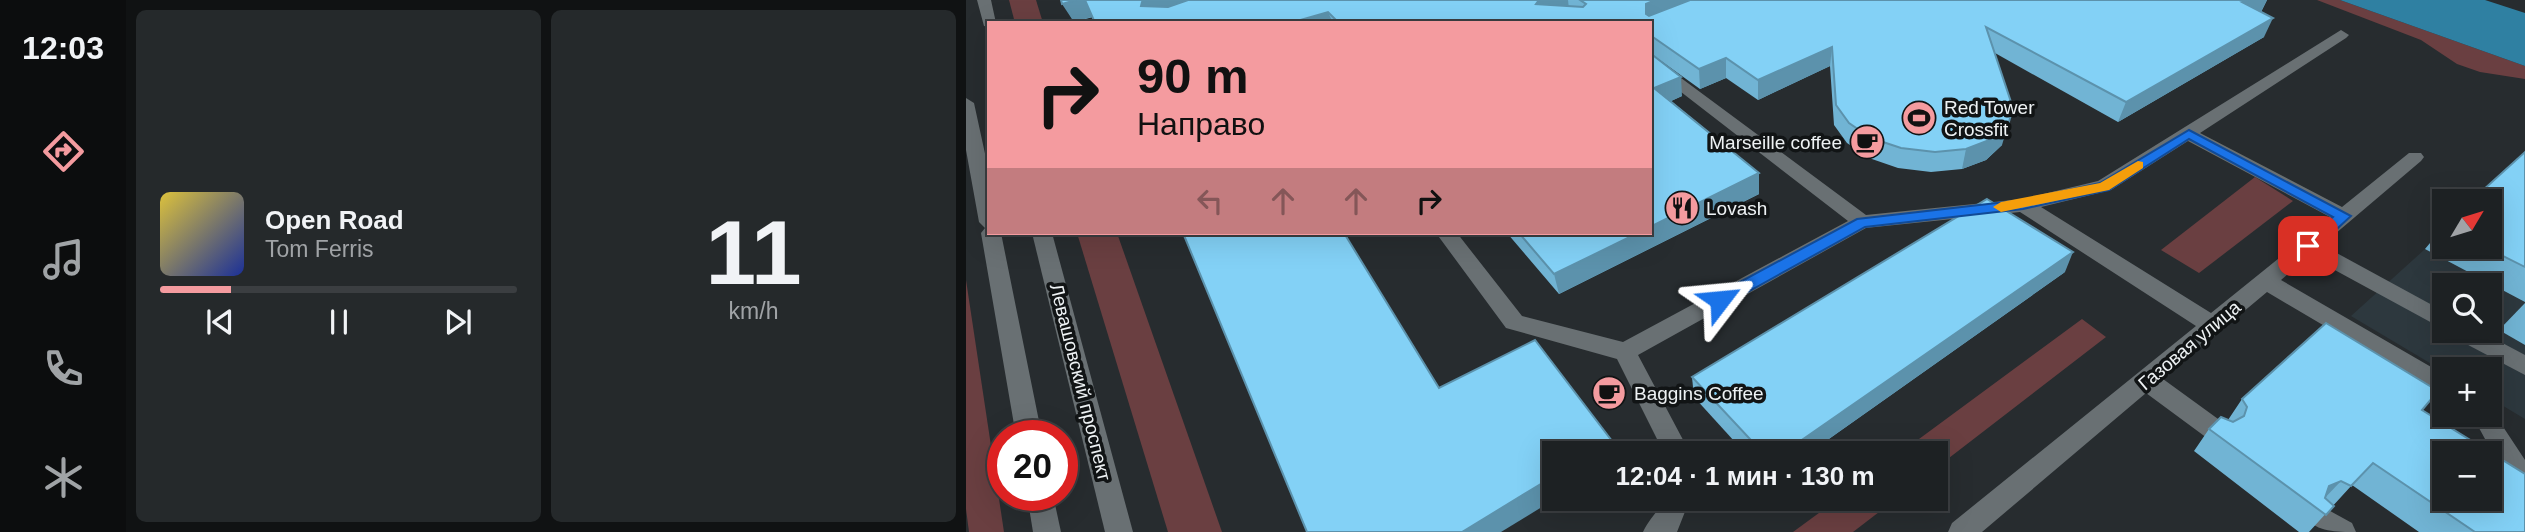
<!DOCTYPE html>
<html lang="ru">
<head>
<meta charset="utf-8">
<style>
	:root { --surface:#1d2123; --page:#25292b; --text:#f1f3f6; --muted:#a0a3a6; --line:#3b3e41; --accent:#f49b9f }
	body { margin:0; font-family:Helvetica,sans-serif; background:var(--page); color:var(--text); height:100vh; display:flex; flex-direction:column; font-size:26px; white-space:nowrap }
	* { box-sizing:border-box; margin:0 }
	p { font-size:23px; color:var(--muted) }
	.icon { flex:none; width:38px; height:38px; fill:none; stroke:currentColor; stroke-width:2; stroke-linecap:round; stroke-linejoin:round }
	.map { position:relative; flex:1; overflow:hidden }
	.sheet { display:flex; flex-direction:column; gap:10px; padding:10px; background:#101213; width:840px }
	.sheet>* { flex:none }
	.top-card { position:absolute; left:21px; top:21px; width:665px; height:214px; border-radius:0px; box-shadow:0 7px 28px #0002,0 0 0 2px var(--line); background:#f49b9f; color:#111; overflow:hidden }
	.needle { width:46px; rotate:52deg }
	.buttons { position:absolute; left:1466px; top:189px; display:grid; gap:14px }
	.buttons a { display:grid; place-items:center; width:70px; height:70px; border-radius:0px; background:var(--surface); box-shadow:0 7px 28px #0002,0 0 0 2px var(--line); font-size:35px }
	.speed { position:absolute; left:21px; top:420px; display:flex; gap:14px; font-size:35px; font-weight:700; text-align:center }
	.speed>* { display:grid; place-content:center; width:91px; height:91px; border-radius:50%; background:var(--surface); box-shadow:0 7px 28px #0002,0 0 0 2px var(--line); line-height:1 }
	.speed .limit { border:10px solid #d22; background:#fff; color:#111 }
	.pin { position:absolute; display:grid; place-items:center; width:60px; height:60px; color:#fff; margin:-30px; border-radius:14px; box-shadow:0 4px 10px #0006 }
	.me { position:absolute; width:77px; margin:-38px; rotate:61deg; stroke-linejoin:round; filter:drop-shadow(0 0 5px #0008) }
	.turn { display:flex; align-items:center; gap:24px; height:147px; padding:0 35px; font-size:32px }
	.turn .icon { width:91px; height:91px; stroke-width:2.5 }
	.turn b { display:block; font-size:49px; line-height:60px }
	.lanes { display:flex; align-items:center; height:66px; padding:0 35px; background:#0003; justify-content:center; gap:35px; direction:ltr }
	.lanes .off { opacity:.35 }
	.sheet .tile { flex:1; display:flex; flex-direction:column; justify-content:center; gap:10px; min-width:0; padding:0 24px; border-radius:10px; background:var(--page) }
	.sheet .dial { align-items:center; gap:0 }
	.dial b { font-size:91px; line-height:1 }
	.song { display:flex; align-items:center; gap:21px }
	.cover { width:84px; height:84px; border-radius:10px; background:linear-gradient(135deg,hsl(50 70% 55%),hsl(230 70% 35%)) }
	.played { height:7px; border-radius:4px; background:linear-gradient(90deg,var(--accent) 20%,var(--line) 20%) }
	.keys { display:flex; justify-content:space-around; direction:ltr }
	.sheet .tiles { flex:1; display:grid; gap:10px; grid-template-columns:repeat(2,1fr) }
	.trip { position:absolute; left:576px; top:441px; width:406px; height:70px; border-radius:0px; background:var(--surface); box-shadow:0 7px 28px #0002,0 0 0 2px var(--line); font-weight:600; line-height:70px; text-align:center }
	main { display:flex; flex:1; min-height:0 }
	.dock { display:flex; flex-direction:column; width:126px; justify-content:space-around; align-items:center; background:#0c0d0e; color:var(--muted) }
	.dock .icon { width:49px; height:49px }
	.dock .selected { color:var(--accent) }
	.dock b { font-size:32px; color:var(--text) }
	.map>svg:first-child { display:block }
</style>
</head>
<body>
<main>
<nav class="dock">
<b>12:03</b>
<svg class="icon selected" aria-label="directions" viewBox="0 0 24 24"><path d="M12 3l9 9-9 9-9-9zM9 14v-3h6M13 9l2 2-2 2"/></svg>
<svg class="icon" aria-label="music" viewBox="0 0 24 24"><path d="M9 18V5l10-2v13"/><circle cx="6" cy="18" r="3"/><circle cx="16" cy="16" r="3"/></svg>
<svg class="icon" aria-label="phone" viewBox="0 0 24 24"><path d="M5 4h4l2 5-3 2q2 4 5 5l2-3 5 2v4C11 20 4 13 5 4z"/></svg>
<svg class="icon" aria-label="climate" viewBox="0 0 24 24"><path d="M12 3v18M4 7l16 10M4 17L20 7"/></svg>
</nav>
<section class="sheet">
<div class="tiles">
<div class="tile">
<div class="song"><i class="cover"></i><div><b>Open Road</b><p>Tom Ferris</p></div></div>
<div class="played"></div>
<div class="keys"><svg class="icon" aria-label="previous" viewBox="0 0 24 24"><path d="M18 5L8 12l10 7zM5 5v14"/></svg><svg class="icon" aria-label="pause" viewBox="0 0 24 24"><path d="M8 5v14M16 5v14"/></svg><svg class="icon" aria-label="next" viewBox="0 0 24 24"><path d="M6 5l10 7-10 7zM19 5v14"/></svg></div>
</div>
<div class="tile dial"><b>11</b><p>km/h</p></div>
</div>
</section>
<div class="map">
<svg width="1559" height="532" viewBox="0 0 1559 532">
	<rect width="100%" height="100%" fill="#272c2f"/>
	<path fill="#2d383e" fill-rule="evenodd" d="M 1559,159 L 1559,419 L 1524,398 L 1524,369 L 1479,372 L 1385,316 L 1479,231 L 1479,247 L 1524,247 L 1524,201 ZM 1479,285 L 1524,285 L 1524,331 L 1479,331 Z"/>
	<g fill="#6a3f41">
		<polygon points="43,0 70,0 77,23 49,23"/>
		<polygon points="1351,0 1374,0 1559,66 1559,79 1514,72 1491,64 1455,40"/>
		<polygon points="1289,177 1327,201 1233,273 1195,250"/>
		<polygon points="111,233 151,233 256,532 202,532"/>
		<polygon points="0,280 38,532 3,532 0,509"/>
		<polygon points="1116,319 1140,337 970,468 970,453 934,453"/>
		<polygon points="872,499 930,499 887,532 827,532"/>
	</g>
	<polygon fill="#2f80a2" points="1374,0 1519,0 1559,13 1559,66"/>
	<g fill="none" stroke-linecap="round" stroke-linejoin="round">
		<g fill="#697073" fill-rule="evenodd">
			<polygon points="11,0 25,0 30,23 23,23 23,27 18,26"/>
			<path d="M 1375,30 L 1383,35 L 1380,38 L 1234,133 L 1376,207 L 1443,153 L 1455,153 L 1458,157 L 1455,161 L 1356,245 L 1479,312 L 1479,330 L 1343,256 L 1315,280 L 1479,375 L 1479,397 L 1301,292 L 1197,379 L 1259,424 L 1263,431 L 1259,438 L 1250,442 L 1241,438 L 1180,393 L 1016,532 L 982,532 L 986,523 L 1230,326 L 1054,212 L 900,228 L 672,355 L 724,453 L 698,453 L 651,359 L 540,328 L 470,233 L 491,233 L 556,316 L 657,342 L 882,221 L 684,68 L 684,55 L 900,215 L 1057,199 L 1132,181 ZM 1222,141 L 1364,217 L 1245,313 L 1075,207 L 1145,190 Z"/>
			<polygon points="0,98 8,103 23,172 23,233 35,233 76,436 50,436 15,233 19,228 13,222 0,150"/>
			<polygon points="66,233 86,233 167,532 139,532"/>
			<polygon points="1484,331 1514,331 1559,355 1559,375 1487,337"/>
			<polygon points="1524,407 1559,460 1559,488 1538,474 1506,415 1524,415"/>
			<polygon points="61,495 87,495 95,532 67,532"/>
			<path d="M 698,499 L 724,499 L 711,532 L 677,532 C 683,519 692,512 698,499 Z"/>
			<path d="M 1355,506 L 1386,523 L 1390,532 C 1371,532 1350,532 1341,518 L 1345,509 Z"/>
		</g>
	</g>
	<g fill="#71b4d4">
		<polygon points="95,0 1301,0 1295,12 1298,37 1152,122 1029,53 1036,145 1020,160 996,169 965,172 932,168 903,158 881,143 868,125 864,66 792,100 760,78 734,89 684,53 684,23 129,23 127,17 108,22"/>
		<polygon points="684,53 716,96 705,101 793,173 793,194 593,294 541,233 684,233"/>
		<polygon points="1559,152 1559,302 1459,249 1479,225 1479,247 1524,247"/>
		<polygon points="1099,272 843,453 779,453 728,397 726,377"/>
		<polygon points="1559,303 1559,345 1533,330"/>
		<polygon points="1276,399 1456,410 1559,532 1453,532 1386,485 1343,532 1333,532 1228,451 1243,429 1262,420"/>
	</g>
	<g fill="#5c92ac">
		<polygon points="110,0 120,0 129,16 108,22 96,4"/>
		<polygon points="182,0 251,0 186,20 175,6 176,2"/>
		<polygon points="573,0 602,0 603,9 570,4"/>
		<polygon points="689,0 736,0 682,23 680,14 680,4"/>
		<polygon points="1284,0 1301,0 1294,14 1276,2"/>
		<polygon points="362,12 367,23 324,23"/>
		<polygon points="1307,18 1298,37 1152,122 1160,102"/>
		<polygon points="866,47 864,66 792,100 792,80"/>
		<polygon points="760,58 760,78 734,89 733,69"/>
		<polygon points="715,77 716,96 690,108 688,88"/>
		<polygon points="1047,108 1036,145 1020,160 996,169 1000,149"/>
		<polygon points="793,173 793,194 593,294 588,274 672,233 684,233 684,227"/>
		<polygon points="1107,252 1099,272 843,453 817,453"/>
		<polygon points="646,441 649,453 627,453"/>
		<polygon points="588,476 589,499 535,532 496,532"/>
		<polygon points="1375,481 1354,503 1363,486"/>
	</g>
	<g fill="#83d1f6" stroke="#5c92ac" stroke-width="2" fill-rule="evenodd">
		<polygon points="95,0 110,0 96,4"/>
		<polygon points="119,0 182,0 176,2 175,6 202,7 222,0 573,0 570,4 617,7 620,4 614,0 689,0 680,4 680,14 683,16 724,0 1284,0 1276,2 1307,18 1160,102 1020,27 1047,108 1042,125 1026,139 1000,149 969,152 935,148 905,138 883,123 870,105 866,47 792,80 760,58 733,69 684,35 684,23 373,23 362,12 324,23 129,23"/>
		<polygon points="684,53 715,77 688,88 793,173 684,227"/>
		<polygon points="1559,152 1559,267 1519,247 1524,247 1524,201 1505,201"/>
		<polygon points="1021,199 1107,252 817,453 797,453 726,377"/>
		<polygon points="217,233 378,233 473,388 569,340 646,441 627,453 588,453 588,476 496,532 341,532"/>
		<polygon points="553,233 672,233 588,274"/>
		<path d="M 1360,323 L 1472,391 L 1456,410 L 1559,474 L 1559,532 L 1509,532 L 1407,463 L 1385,486 L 1375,481 L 1363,486 L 1359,498 L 1368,506 L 1360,515 L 1243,429 L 1255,417 L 1267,422 L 1278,416 L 1281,407 L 1276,399 ZM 1479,453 L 1524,453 L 1524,499 L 1479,499 Z"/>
	</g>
	<polygon fill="#1a73e8" stroke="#114b97" stroke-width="2" points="1223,130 1385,216 1348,250 1337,250 1337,243 1367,217 1223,139 1143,190 1057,209 899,227 760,304 748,304 746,300 748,296 891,219 1057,200 1134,183"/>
	<polygon fill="#f59e0b" points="1172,161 1177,162 1177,168 1143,190 1035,212 1027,207 1035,202 1134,183"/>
	<defs>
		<g id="stadium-disc" transform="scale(1.75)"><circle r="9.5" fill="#f49b9f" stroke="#111415"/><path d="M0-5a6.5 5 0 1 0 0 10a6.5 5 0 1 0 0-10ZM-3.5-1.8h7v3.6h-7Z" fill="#111"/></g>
		<g id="cafe-disc" transform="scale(1.75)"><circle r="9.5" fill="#f49b9f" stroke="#111415"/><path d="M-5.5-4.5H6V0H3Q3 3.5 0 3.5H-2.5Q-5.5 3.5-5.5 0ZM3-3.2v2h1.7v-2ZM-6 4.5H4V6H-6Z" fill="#111"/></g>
		<g id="restaurant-disc" transform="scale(1.75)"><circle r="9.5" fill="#f49b9f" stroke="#111415"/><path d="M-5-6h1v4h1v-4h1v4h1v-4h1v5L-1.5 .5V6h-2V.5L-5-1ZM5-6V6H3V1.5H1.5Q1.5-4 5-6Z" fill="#111"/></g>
	</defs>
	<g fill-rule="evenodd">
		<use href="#stadium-disc" x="953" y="118"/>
		<use href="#cafe-disc" x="901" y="142"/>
		<use href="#restaurant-disc" x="716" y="208"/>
		<use href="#cafe-disc" x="643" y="393"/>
	</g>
	<g text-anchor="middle" stroke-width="7" stroke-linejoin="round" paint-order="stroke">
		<g font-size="19" fill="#eef2f4" stroke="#111415" text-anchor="start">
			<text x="978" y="114">Red Tower<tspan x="978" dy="22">Crossfit</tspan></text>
			<text x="876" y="149" text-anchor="end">Marseille coffee</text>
			<text x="740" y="215">Lovash</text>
			<text x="668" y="400">Baggins Coffee</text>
		</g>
		<g font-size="19" fill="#eef2f4" stroke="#111415">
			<text transform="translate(1223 345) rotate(-40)" y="7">Газовая улица</text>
			<text transform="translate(115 382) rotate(76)" y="7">Левашовский проспект</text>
		</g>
	</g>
</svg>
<div class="buttons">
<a><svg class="needle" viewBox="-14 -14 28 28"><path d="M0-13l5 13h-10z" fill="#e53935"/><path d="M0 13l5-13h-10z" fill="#a0a3a6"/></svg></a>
<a><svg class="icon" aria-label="search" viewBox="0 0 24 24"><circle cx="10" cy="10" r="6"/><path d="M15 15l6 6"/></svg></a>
<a>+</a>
<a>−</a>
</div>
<div class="speed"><div class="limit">20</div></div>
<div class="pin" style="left:1342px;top:246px;background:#d93025"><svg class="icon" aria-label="arrive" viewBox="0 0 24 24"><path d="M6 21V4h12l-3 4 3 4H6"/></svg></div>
<svg class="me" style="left:754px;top:300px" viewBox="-20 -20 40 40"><path d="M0-17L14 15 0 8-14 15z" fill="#1a73e8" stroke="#fff" stroke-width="4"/></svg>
<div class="trip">12:04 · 1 мин · 130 m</div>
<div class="top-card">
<div class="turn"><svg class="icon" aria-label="right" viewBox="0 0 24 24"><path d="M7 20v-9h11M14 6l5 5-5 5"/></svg><div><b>90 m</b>Направо</div></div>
<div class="lanes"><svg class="icon off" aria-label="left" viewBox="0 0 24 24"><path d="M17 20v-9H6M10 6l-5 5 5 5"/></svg><svg class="icon off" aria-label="ahead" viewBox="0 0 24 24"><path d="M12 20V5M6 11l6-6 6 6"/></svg><svg class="icon off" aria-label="ahead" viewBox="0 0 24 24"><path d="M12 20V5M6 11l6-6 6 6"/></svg><svg class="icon" aria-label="right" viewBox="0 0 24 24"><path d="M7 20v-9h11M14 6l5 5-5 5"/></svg></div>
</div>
</div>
</main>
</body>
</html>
